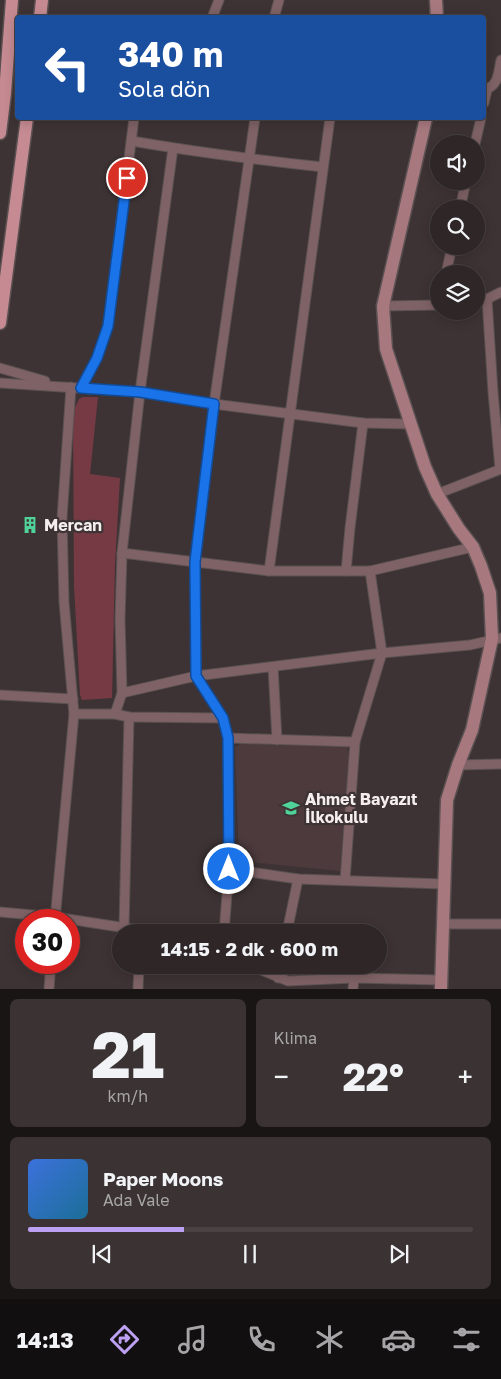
<!DOCTYPE html>
<html lang="tr">
<head>
<meta charset="utf-8">
<style>
	:root { --surface:#2e2627; --page:#3a3233; --text:#f1f3f6; --muted:#a7a5a7; --line:#494344; --accent:#bca0f2 }
	body { margin:0; font-family:"Golos Text",sans-serif; background:var(--page); color:var(--text); height:100vh; display:flex; flex-direction:column; font-size:19px; white-space:nowrap }
	* { box-sizing:border-box; margin:0 }
	p { font-size:16px; color:var(--muted) }
	.icon { flex:none; width:28px; height:28px; fill:none; stroke:currentColor; stroke-width:2; stroke-linecap:round; stroke-linejoin:round }
	.map { position:relative; height:989px; overflow:hidden }
	.panel { display:flex; flex-direction:column; gap:10px; padding:10px; background:#191515; flex:1 }
	.panel>* { flex:none }
	.banner { position:absolute; left:15px; top:15px; width:471px; height:105px; border-radius:5px; box-shadow:0 2px 12px #0003,0 0 0 1px var(--line); background:#1a4fa0; color:#fff; overflow:hidden }
	.controls { position:absolute; left:430px; top:135px; display:grid; gap:10px }
	.controls a { display:grid; place-items:center; width:55px; height:55px; border-radius:50%; background:var(--surface); box-shadow:0 2px 12px #0003,0 0 0 1px var(--line); font-size:25px }
	.speed { position:absolute; left:15px; top:909px; display:flex; gap:10px; font-size:25px; font-weight:700; text-align:center }
	.speed>* { display:grid; place-content:center; width:65px; height:65px; border-radius:50%; background:var(--surface); box-shadow:0 2px 12px #0003,0 0 0 1px var(--line); line-height:1 }
	.speed .limit { border:8px solid #d22; background:#fff; color:#111 }
	.pin { position:absolute; display:grid; place-items:center; width:42px; height:42px; color:#fff; margin:-21px; border:2px solid #fff; border-radius:50%; box-shadow:0 1px 5px #0007 }
	.me { position:absolute; width:55px; margin:-28px; rotate:0deg; stroke-linejoin:round; filter:drop-shadow(0 0 4px #0008) }
	.turn { display:flex; align-items:center; gap:18px; height:105px; padding:0 20px; font-size:22px }
	.turn .icon { width:65px; height:65px; stroke-width:2.5 }
	.turn b { display:block; font-size:35px; line-height:42px }
	.big { font-size:38px; font-weight:700; line-height:1.1 }
	.panel .card { flex:1; display:flex; flex-direction:column; justify-content:center; gap:8px; min-width:0; padding:0 18px; border-radius:8px; background:var(--page) }
	.panel .dial { align-items:center; gap:0 }
	.dial b { font-size:65px; line-height:1 }
	.song { display:flex; align-items:center; gap:15px }
	.cover { width:60px; height:60px; border-radius:8px; background:linear-gradient(135deg,hsl(220 70% 55%),hsl(200 70% 35%)) }
	.played { height:5px; border-radius:2px; background:linear-gradient(90deg,var(--accent) 35%,var(--line) 35%) }
	.keys { display:flex; justify-content:space-around; direction:ltr }
	.heat { display:flex; justify-content:space-between; align-items:center; font-size:28px; direction:ltr }
	.panel .tiles { flex:1; display:grid; gap:10px; grid-template-columns:1fr 1fr }
	.card:last-child { grid-column:span 2 }
	.trip { position:absolute; left:112px; top:924px; width:275px; height:50px; border-radius:25px; background:var(--surface); box-shadow:0 2px 12px #0003,0 0 0 1px var(--line); font-weight:700; line-height:50px; text-align:center }
	.tabs { display:flex; height:80px; justify-content:space-around; align-items:center; background:#120f10; color:var(--muted) }
	.tabs .icon { width:35px; height:35px }
	.tabs .active { color:var(--accent) }
	.tabs b { font-size:22px; color:var(--text) }
	.map>svg:first-child { display:block }
</style>
</head>
<body>
<div class="map">
<svg width="501" height="989" viewBox="0 0 501 989">
	<rect width="100%" height="100%" fill="#3e3334"/>
	<polygon fill="#4c3a3c" points="241,744 347,747 349,755 340,871 239,861 235,747"/>
	<polygon fill="#763a44" points="83,397 98,397 90,474 120,478 115,565 112,698 82,700 80,695 74,586 73,412 79,399"/>
	<g fill="none" stroke-linecap="round" stroke-linejoin="round">
		<g stroke="#5b5152" stroke-width="11">
			<g id="street">
				<polyline points="212,18 219,0"/>
				<polyline points="274,18 279,0"/>
				<path d="M 484,90 C 499,86 498,73 501,60"/>
				<polyline points="484,103 487,90"/>
				<path d="M 132,141 C 195,152 259,160 323,167"/>
				<polyline points="475,144 481,118"/>
				<polyline points="460,209 466,181"/>
				<polyline points="446,274 452,246"/>
				<polyline points="487,299 493,392 500,469"/>
				<polyline points="476,300 487,299 501,292"/>
				<polyline points="383,306 439,305"/>
				<polyline points="0,368 45,381"/>
				<polyline points="0,383 140,392 214,404 363,423 410,424"/>
				<polyline points="81,388 97,358 108,326 134,118"/>
				<polyline points="437,494 501,469"/>
				<polyline points="122,553 140,392 173,148"/>
				<polyline points="269,571 330,118"/>
				<polyline points="346,571 350,528 363,423"/>
				<polyline points="273,667 277,740"/>
				<polyline points="122,693 196,676 382,653 470,645 501,638"/>
				<polyline points="0,695 73,699"/>
				<polyline points="74,714 115,714 122,693 120,619 122,553 269,571 370,571 473,547"/>
				<polyline points="115,714 129,717 223,718"/>
				<polyline points="228,738 355,742"/>
				<polyline points="458,765 501,764"/>
				<polyline points="229,869 298,879 444,884"/>
				<polyline points="345,880 355,742 382,653 370,571"/>
				<polyline points="0,912 55,917 139,930 149,932"/>
				<polyline points="55,920 74,714 64,602 62,518 71,387"/>
				<polyline points="443,924 501,924"/>
				<polyline points="124,928 129,717"/>
				<polyline points="224,932 229,869 228,738 223,718 196,676 195,562 214,404 255,118"/>
				<polyline points="287,932 298,879"/>
				<polyline points="249,965 288,981 354,978 441,980"/>
				<polyline points="278,978 281,965"/>
				<polyline points="49,989 51,962"/>
				<polyline points="138,989 139,965"/>
				<polyline points="353,989 354,978"/>
			</g>
		</g>
		<g stroke="#5b5152" stroke-width="15">
			<g id="secondary">
				<polyline points="436,0 437,18"/>
				<polyline points="426,118 383,306 386,349 425,467 437,494 459,529 473,547 481,566 490,593 492,639 472,730 458,765 447,800 441,989"/>
			</g>
		</g>
		<g stroke="#5b5152" stroke-width="15">
			<g id="primary">
				<polyline points="40,18 42,0"/>
				<polyline points="0,133 5,93 12,0"/>
				<polyline points="0,323 27,118"/>
			</g>
		</g>
		<use href="#street" stroke="#7f6265" stroke-width="9"/>
		<use href="#secondary" stroke="#a7797f" stroke-width="12"/>
		<use href="#primary" stroke="#c68b92" stroke-width="12"/>
	</g>
	<g fill="none" stroke-linecap="round" stroke-linejoin="round">
		<g stroke="#114b97" stroke-width="12">
			<polyline id="route" points="127,178 108,326 97,358 81,388 140,392 214,404 195,562 196,676 223,718 228,738 229,869"/>
		</g>
		<use href="#route" stroke="#1a73e8" stroke-width="9"/>
	</g>
	<defs>
		<g id="building-bare" transform="scale(1.35)"><path d="M-4-6H4V6H1V3H-1V6H-4ZM-2.5-4.3h1.7v1.8h-1.7ZM.8-4.3h1.7v1.8H.8ZM-2.5-1h1.7V.8h-1.7ZM.8-1h1.7V.8H.8Z" fill="#4fd399" stroke="#3e3334" stroke-width="2.5" paint-order="stroke"/></g>
		<g id="school-bare" transform="scale(1.35)"><path d="M0-5L7-2L0 1L-7-2ZM-4 1L0 2.5L4 1V4Q0 6-4 4Z" fill="#4fd399" stroke="#3e3334" stroke-width="2.5" paint-order="stroke"/></g>
	</defs>
	<g fill-rule="evenodd">
		<use href="#building-bare" x="30" y="525"/>
		<use href="#school-bare" x="291" y="808"/>
	</g>
	<g text-anchor="middle" stroke-width="4.5" stroke-linejoin="round" paint-order="stroke">
		<g font-size="16" font-weight="bold" fill="#f5eeef" stroke="#3e3334" text-anchor="start">
			<text x="44" y="531">Mercan</text>
			<text x="305" y="805">Ahmet Bayazıt<tspan x="305" dy="18">İlkokulu</tspan></text>
		</g>
	</g>
</svg>
<div class="controls">
<a><svg class="icon" aria-label="sound" viewBox="0 0 24 24"><path d="M4 9h4l5-4v14l-5-4H4zM17 9q2 3 0 6"/></svg></a>
<a><svg class="icon" aria-label="search" viewBox="0 0 24 24"><circle cx="10" cy="10" r="6"/><path d="M15 15l6 6"/></svg></a>
<a><svg class="icon" aria-label="layers" viewBox="0 0 24 24"><path d="M12 4l9 5-9 5-9-5zM3 14l9 5 9-5"/></svg></a>
</div>
<div class="speed"><div class="limit">30</div></div>
<div class="pin" style="left:127px;top:178px;background:#d93025"><svg class="icon" aria-label="arrive" viewBox="0 0 24 24"><path d="M6 21V4h12l-3 4 3 4H6"/></svg></div>
<svg class="me" style="left:229px;top:869px" viewBox="-20 -20 40 40"><circle r="17" fill="#1a73e8" stroke="#fff" stroke-width="3"/><path d="M0-11L8 9 0 5-8 9z" fill="#fff"/></svg>
<div class="trip">14:15 · 2 dk · 600 m</div>
<div class="banner">
<div class="turn"><svg class="icon" aria-label="left" viewBox="0 0 24 24"><path d="M17 20v-9H6M10 6l-5 5 5 5"/></svg><div><b>340 m</b>Sola dön</div></div>
</div>
</div>
<section class="panel">
<div class="tiles">
<div class="card dial"><b>21</b><p>km/h</p></div>
<div class="card"><p>Klima</p>
<div class="heat"><a>−</a><b class="big">22°</b><a>+</a></div>
</div>
<div class="card">
<div class="song"><i class="cover"></i><div><b>Paper Moons</b><p>Ada Vale</p></div></div>
<div class="played"></div>
<div class="keys"><svg class="icon" aria-label="previous" viewBox="0 0 24 24"><path d="M18 5L8 12l10 7zM5 5v14"/></svg><svg class="icon" aria-label="pause" viewBox="0 0 24 24"><path d="M8 5v14M16 5v14"/></svg><svg class="icon" aria-label="next" viewBox="0 0 24 24"><path d="M6 5l10 7-10 7zM19 5v14"/></svg></div>
</div>
</div>
</section>
<nav class="tabs">
<b>14:13</b>
<svg class="icon active" aria-label="directions" viewBox="0 0 24 24"><path d="M12 3l9 9-9 9-9-9zM9 14v-3h6M13 9l2 2-2 2"/></svg>
<svg class="icon" aria-label="music" viewBox="0 0 24 24"><path d="M9 18V5l10-2v13"/><circle cx="6" cy="18" r="3"/><circle cx="16" cy="16" r="3"/></svg>
<svg class="icon" aria-label="phone" viewBox="0 0 24 24"><path d="M5 4h4l2 5-3 2q2 4 5 5l2-3 5 2v4C11 20 4 13 5 4z"/></svg>
<svg class="icon" aria-label="climate" viewBox="0 0 24 24"><path d="M12 3v18M4 7l16 10M4 17L20 7"/></svg>
<svg class="icon" aria-label="car" viewBox="0 0 24 24"><path d="M5 17H2v-5l4-1 3-4h7l3 4 3 1v5h-3M9 17h6M6 11h13"/><circle cx="7" cy="17" r="2"/><circle cx="17" cy="17" r="2"/></svg>
<svg class="icon" aria-label="filters" viewBox="0 0 24 24"><path d="M4 7h16M4 17h16"/><circle cx="9" cy="7" r="2"/><circle cx="15" cy="17" r="2"/></svg>
</nav>
</body>
</html>
